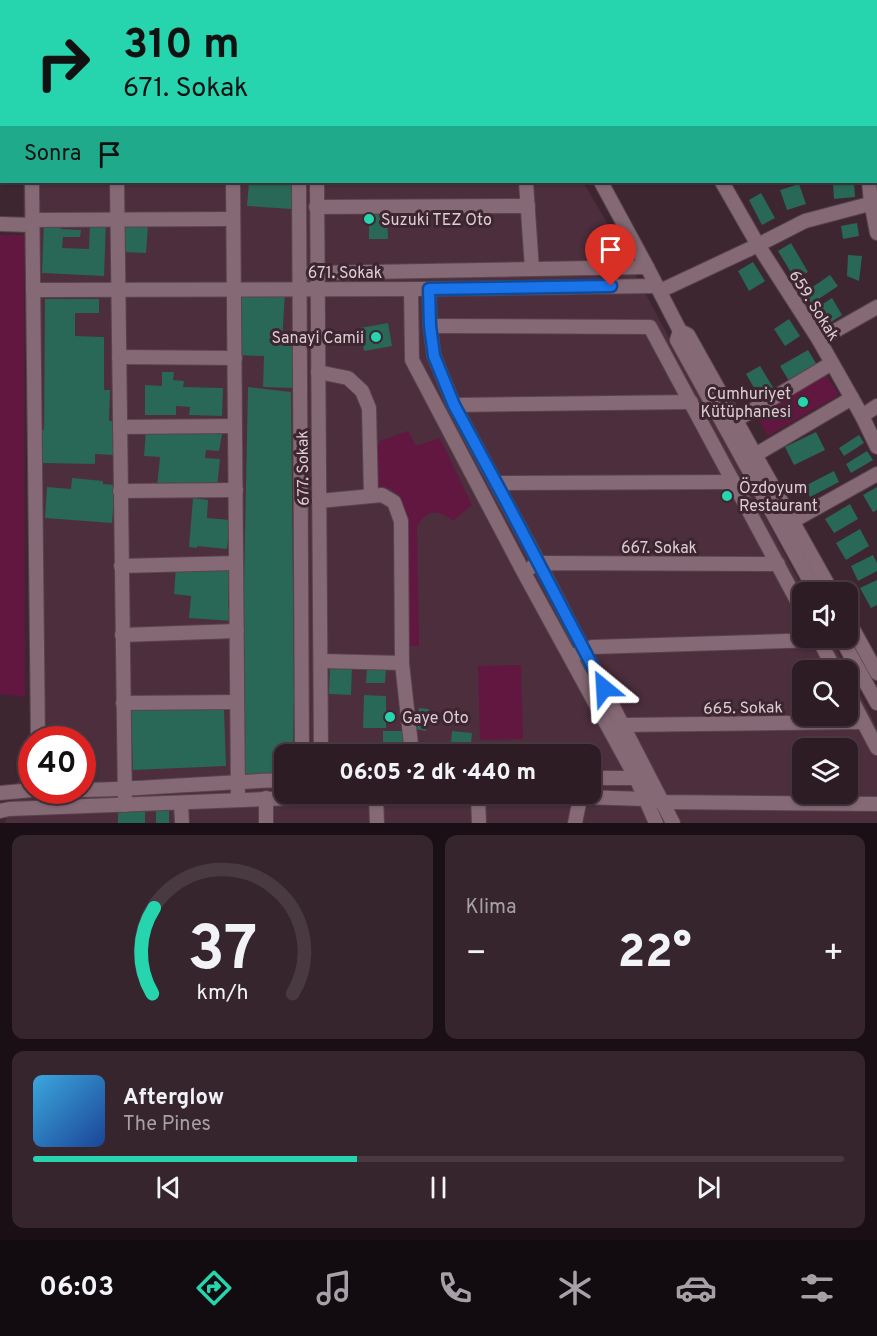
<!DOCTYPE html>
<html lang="tr">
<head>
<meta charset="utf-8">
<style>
	:root { --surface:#2e1c25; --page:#36252d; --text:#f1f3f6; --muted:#a7a1a7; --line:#493a42; --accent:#26d5ae }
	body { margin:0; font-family:Overpass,sans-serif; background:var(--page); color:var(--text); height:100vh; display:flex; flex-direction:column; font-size:22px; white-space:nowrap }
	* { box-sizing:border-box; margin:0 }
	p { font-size:20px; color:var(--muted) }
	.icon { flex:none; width:33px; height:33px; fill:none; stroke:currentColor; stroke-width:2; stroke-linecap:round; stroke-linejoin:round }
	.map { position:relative; height:823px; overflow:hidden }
	.panel { display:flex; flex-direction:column; gap:12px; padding:12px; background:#190f14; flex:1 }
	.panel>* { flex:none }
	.top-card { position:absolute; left:0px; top:0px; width:878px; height:183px; box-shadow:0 2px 4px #0004,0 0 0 2px var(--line); background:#26d5ae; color:#111; overflow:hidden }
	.controls { position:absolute; left:792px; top:582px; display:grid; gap:12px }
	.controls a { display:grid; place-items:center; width:66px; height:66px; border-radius:12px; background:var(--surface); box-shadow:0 2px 4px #0004,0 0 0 2px var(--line); font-size:30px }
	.speed { position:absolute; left:18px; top:726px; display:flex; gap:12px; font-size:30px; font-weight:700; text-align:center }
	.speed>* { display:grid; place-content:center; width:78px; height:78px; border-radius:50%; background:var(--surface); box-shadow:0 2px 4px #0004,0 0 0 2px var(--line); line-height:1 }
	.speed .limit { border:9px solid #d22; background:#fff; color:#111 }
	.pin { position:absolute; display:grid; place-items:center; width:51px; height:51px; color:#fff; margin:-62px -26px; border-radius:50% 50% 50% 0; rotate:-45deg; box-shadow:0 0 6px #0007 }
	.pin .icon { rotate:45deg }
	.me { position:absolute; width:66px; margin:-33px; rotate:333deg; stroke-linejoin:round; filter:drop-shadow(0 0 4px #0008) }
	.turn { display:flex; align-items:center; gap:21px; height:126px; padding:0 24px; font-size:27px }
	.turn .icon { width:78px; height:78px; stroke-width:2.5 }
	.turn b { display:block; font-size:42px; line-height:51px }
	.then { display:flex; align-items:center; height:57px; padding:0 24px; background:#0003; gap:12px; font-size:22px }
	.big { font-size:45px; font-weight:800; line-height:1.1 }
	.panel .tile { flex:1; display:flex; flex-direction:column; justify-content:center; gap:9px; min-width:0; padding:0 21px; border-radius:12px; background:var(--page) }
	.panel .dial { align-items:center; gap:0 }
	.dial svg { height:156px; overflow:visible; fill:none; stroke:var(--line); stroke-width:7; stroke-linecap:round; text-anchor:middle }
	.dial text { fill:var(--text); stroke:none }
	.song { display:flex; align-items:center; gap:18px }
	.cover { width:72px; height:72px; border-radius:9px; background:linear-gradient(135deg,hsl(200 70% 55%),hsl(220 70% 35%)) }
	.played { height:6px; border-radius:3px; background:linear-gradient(90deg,var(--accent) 40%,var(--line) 40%) }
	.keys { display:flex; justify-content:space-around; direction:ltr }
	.heat { display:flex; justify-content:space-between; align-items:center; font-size:33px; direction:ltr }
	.panel .tiles { flex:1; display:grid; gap:12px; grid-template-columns:1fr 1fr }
	.tile:last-child { grid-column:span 2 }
	.trip { position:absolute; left:274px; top:744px; width:327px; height:60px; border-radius:12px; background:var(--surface); box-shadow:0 2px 4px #0004,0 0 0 2px var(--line); font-weight:800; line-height:60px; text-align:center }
	.dock { display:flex; height:96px; justify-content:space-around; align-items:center; background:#120b0f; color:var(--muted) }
	.dock .icon { width:42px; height:42px }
	.dock .current { color:var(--accent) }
	.dock b { font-size:27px; color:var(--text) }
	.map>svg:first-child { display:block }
</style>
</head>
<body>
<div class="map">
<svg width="877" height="823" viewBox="0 0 877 823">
	<rect width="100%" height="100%" fill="#3e2631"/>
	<path fill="#4c2e3c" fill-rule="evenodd" d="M 23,182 L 583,182 L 612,231 L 805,592 L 802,592 L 802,638 L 830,638 L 847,670 L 802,670 L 802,716 L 848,716 L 848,671 L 877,728 L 877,823 L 5,823 L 17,781 L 31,779 L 32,790 L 82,790 L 82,740 L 32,739 ZM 802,748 L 848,748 L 848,794 L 802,794 ZM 285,754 L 591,754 L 591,794 L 285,794 Z"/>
	<g fill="#621741">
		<polygon points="0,235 24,235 25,697 0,694"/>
		<polygon points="826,375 839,395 768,436 756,415"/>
		<path d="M 408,431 L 416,446 L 440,438 L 472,505 L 453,521 C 439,509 426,509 417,527 L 419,646 L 406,646 L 405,512 L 397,494 L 389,488 L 377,490 L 374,454 L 380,441 Z"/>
		<polygon points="521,665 523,739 480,740 478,666"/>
	</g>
	<g fill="#296756">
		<polygon points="249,182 292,182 291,209 247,206"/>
		<polygon points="854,183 855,197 834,199 833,185"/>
		<polygon points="799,184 806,204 787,210 780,190"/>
		<polygon points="761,193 775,218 762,225 749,200"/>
		<polygon points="369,210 387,210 388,239 369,239"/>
		<polygon points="44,220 61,221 61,229 81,230 80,237 63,237 62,248 89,249 90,222 106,223 104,276 42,273"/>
		<polygon points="857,223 859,236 843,239 841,226"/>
		<polygon points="123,224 148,225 146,253 121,252"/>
		<polygon points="791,243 808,272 795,279 778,251"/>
		<polygon points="848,255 862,256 859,281 847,276"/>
		<polygon points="753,262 765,281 749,291 738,271"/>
		<polygon points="830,275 838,286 811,304 804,293"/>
		<polygon points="238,292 285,293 282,342 296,343 294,388 263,387 264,356 235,355"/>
		<polygon points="832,298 842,315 825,326 815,309"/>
		<polygon points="45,299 99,299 99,313 75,313 75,336 104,337 104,390 110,390 109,421 115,421 114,455 95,454 95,464 42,463 42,430 44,430"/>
		<polygon points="789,319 800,336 785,346 774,329"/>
		<polygon points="388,323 392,346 364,351 360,328"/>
		<polygon points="808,350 817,365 789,381 780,366"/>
		<polygon points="760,366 774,389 760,398 746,374"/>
		<polygon points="162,372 174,372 173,380 184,381 183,387 223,388 222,416 189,415 190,407 176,406 176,415 145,415 145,385 162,386"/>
		<polygon points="248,387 291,392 294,698 293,754 285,754 285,775 240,774"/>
		<polygon points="223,429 219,451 206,450 205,458 220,459 217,488 157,487 160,457 144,456 146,430"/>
		<polygon points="816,432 825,450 794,465 785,447"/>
		<polygon points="859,435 864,443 844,456 839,448"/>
		<polygon points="867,451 873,460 851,473 846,464"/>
		<polygon points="834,471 839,482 810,497 805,486"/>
		<polygon points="72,478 103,481 103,484 115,485 112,523 45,518 47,487 71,489"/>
		<polygon points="877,487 877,510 873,512 863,495"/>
		<polygon points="193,498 208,500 207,518 230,520 227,549 197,546 197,548 189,547"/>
		<polygon points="850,504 858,519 834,533 825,519"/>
		<polygon points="860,529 869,546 846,560 836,543"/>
		<polygon points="873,555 877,563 877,571 858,581 851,566"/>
		<polygon points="176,566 230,568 228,606 234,606 233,621 189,618 191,596 174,594"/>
		<polygon points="877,580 877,605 871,608 860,588"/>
		<polygon points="330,667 352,668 351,695 329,694"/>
		<polygon points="367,667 386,668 385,683 366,683"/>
		<polygon points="364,695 386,696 386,728 363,728"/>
		<polygon points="195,705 195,710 224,709 226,766 133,770 131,708"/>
		<polygon points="419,708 429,709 426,731 416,729"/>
		<rect x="383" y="731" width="20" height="19"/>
		<polygon points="452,731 472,733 470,754 450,754"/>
		<rect x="118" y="809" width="27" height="14"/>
		<rect x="156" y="809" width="13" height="14"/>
	</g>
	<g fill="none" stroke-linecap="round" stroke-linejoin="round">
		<g stroke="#58434d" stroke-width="16">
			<g id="minor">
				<polyline points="523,0 523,2"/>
				<polyline points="298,2 298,0"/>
				<polyline points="319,2 321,0"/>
				<polyline points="728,2 729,0"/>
				<polyline points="876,143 877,141"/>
				<polyline points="32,182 38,740"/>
				<polyline points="117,182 125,805"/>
				<polyline points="233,182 238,800"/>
				<polyline points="299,182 302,754"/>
				<polyline points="317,182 321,754"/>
				<polyline points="526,182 532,269"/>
				<polyline points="601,182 647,267 680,331 688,335 832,592"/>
				<polyline points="722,182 758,245 819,340 862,416 877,447"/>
				<polyline points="869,182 871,202 877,233"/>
				<polyline points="316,207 528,206"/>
				<polyline points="32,220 233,219"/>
				<polyline points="0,224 32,225"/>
				<polyline points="310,273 647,267"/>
				<polyline points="411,289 412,360 523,571 636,778 656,823"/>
				<polyline points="429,289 430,326 434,356 454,405 539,563 673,823"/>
				<polyline points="33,290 429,289 657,286"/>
				<polyline points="660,291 758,245 805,221 877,202"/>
				<polyline points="430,326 650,327 802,610"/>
				<polyline points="680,331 677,340 816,592"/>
				<polyline points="819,340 877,307"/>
				<polyline points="119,357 235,358"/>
				<polyline points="318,372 348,378 362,391 369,408 371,496"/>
				<polyline points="454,405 691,402"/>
				<polyline points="862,416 877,406"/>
				<polyline points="736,420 832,363"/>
				<polyline points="120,427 235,426"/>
				<polyline points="755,455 852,398"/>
				<polyline points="497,483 734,482"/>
				<polyline points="120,491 236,490"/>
				<polyline points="319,501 382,495 394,502 401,521 402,663 412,754"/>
				<polyline points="793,521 877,474"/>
				<polyline points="121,566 236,563"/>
				<polyline points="532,567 539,563 778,564"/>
				<polyline points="848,620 877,673"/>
				<polyline points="122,635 237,631"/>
				<polyline points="818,638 835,670"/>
				<polyline points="841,638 877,703"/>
				<polyline points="577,654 592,647 819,640"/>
				<polyline points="321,661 402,663"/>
				<polyline points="848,693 877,748"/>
				<polyline points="123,703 237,702"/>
				<polyline points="623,725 863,722"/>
				<polyline points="591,778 642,778"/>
				<path d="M 82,790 C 150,789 217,782 285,780"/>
				<polyline points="0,793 32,790"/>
				<polyline points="376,796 377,823"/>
				<polyline points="478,796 479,823"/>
				<polyline points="181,803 182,823"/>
				<polyline points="0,811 9,809 321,797 581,797 645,799 662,802 877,804"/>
				<polyline points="266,823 266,798"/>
				<polyline points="575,823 581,794"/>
			</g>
		</g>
		<g stroke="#58434d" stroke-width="17">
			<polyline id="major" points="853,0 877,1"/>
		</g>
		<g stroke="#58434d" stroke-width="20">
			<polyline id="highway" points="0,2 6,0"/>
		</g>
		<use href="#minor" stroke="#856975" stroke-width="14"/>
		<use href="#major" stroke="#cb7ca1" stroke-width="15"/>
		<use href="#highway" stroke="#f988bf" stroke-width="18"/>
	</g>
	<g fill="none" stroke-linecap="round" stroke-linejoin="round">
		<g stroke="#114b97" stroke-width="15">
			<polyline id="route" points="604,688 507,503 454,405 434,356 430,326 429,289 611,286"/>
		</g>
		<use href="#route" stroke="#1a73e8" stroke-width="10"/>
	</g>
	<g fill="#26d5ae" stroke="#3e2631" stroke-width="2">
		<circle cx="369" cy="219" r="6"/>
		<circle cx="376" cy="337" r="6"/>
		<circle cx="803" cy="402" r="6"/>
		<circle cx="727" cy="496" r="6"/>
		<circle cx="390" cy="717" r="6"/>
	</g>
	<g text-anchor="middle" stroke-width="6" stroke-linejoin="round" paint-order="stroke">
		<g font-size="16" fill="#ddcdd3" stroke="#3e2631" text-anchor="start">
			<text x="381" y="225">Suzuki TEZ Oto</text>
			<text x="364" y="343" text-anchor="end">Sanayi Camii</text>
			<text x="791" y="399" text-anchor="end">Cumhuriyet<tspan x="791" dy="18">Kütüphanesi</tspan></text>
			<text x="739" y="493">Özdoyum<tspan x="739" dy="18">Restaurant</tspan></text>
			<text x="402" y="723">Gaye Oto</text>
		</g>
		<g font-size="16" fill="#ddcdd3" stroke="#3e2631">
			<text x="345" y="278">671. Sokak</text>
			<text transform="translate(815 305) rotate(58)" y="6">659. Sokak</text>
			<text transform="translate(302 468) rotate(-91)" y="6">677. Sokak</text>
			<text x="659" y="553">667. Sokak</text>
			<text transform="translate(743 707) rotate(-1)" y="6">665. Sokak</text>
		</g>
	</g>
</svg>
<div class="controls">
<a><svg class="icon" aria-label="sound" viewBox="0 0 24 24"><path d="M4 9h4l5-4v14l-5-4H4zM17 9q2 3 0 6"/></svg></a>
<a><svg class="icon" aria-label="search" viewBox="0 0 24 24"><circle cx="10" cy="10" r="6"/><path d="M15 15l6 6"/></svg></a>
<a><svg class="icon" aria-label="layers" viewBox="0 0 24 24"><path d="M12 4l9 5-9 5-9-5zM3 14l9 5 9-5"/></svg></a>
</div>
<div class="speed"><div class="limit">40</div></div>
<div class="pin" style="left:611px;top:286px;background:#d93025"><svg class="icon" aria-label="arrive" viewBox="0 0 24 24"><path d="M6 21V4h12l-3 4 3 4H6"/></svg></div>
<svg class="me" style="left:604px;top:688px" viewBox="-20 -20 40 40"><path d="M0-17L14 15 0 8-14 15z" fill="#1a73e8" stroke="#fff" stroke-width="4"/></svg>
<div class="trip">06:05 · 2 dk · 440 m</div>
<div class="top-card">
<div class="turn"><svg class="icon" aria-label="right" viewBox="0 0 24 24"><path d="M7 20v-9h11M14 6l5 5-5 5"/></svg><div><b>310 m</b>671. Sokak</div></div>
<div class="then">Sonra<svg class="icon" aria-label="arrive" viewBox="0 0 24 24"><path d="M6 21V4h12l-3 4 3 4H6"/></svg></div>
</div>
</div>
<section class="panel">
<div class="tiles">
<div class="tile dial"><svg viewBox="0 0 100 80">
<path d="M14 69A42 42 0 1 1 86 69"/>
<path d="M14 69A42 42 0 0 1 15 25" stroke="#26d5ae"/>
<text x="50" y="56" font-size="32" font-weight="700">37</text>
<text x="50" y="72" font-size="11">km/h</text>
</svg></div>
<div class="tile"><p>Klima</p>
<div class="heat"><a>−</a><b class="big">22°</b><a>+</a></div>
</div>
<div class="tile">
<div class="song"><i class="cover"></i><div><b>Afterglow</b><p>The Pines</p></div></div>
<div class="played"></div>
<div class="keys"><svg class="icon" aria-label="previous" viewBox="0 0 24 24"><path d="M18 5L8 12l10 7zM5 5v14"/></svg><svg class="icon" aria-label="pause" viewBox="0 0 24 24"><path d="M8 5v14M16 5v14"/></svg><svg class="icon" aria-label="next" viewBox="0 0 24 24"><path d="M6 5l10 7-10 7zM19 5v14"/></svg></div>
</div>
</div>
</section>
<nav class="dock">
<b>06:03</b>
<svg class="icon current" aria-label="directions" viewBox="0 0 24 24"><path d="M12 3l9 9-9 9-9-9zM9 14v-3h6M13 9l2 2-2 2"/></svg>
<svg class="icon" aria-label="music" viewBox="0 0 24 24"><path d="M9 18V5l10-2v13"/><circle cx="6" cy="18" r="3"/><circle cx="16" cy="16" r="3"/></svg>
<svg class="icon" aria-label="phone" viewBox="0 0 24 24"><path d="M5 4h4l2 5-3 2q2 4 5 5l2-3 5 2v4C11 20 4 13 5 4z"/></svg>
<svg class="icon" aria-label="climate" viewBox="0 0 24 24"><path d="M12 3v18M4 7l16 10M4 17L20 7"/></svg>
<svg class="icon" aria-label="car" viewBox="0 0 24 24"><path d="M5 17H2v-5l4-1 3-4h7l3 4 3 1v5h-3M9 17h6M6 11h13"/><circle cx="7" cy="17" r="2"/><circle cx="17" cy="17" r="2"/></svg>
<svg class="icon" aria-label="filters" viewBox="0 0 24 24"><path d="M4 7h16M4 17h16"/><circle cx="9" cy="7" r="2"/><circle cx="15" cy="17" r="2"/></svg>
</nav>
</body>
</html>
